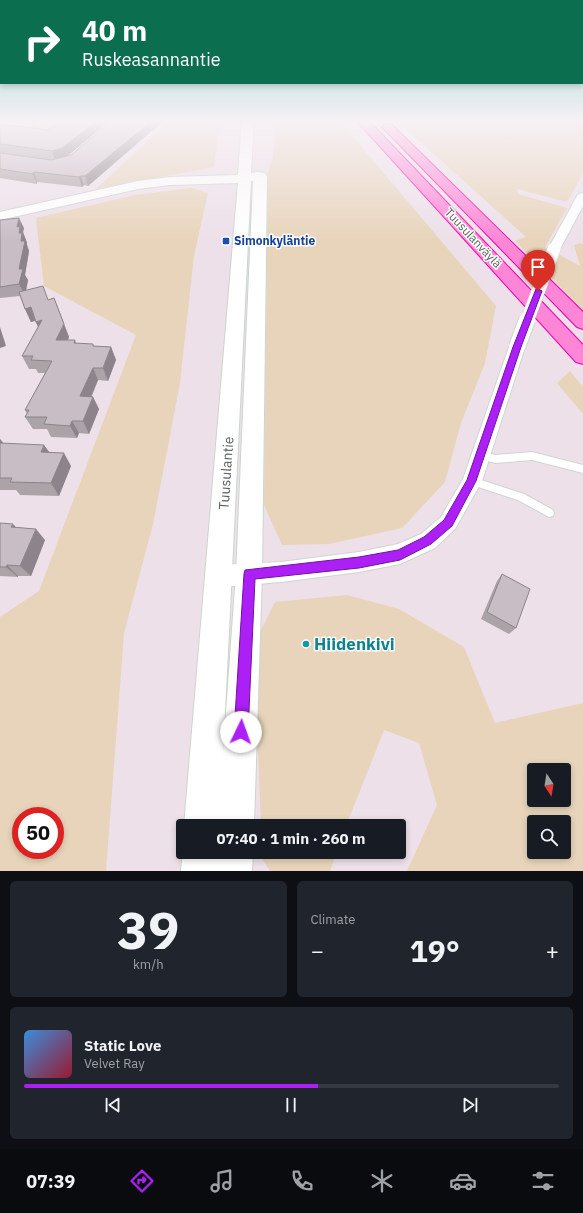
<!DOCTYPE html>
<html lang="en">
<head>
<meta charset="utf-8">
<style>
	:root { --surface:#171b24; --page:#20242c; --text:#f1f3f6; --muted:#9ea1a6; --line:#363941; --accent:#ac1ff5 }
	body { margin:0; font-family:"IBM Plex Sans",sans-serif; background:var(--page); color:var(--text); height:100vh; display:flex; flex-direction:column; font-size:15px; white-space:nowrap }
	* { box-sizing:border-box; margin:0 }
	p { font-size:13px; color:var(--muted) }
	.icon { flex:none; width:22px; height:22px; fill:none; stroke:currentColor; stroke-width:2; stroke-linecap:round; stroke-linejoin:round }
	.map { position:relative; height:871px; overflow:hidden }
	.panel { display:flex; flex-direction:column; gap:10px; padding:10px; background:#0d0f14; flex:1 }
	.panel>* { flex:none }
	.guide { position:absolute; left:0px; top:0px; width:583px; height:84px; box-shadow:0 2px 6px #0003; background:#0b6e4f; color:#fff; overflow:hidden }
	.needle { width:26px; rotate:168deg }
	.fabs { position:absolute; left:527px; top:763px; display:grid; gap:8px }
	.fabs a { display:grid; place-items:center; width:44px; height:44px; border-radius:4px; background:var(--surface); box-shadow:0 2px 6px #0003; font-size:20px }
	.speed { position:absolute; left:12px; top:807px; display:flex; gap:8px; font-size:20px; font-weight:700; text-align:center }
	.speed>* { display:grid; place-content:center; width:52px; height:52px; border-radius:50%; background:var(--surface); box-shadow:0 2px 6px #0003; line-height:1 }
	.speed .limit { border:6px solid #d22; background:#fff; color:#111 }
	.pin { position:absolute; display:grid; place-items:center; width:34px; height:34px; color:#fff; margin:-41px -17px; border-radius:50% 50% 50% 0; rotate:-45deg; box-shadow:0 0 4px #0007 }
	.pin .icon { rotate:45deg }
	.me { position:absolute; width:44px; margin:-22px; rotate:3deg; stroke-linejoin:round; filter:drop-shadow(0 0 3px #0008) }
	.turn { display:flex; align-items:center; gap:14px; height:84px; padding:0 16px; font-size:18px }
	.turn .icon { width:52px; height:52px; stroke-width:2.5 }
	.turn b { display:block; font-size:28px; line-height:34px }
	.big { font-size:30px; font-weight:700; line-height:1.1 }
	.panel .widget { flex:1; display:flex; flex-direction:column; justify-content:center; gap:6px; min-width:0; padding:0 14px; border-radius:6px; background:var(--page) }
	.panel .dial { align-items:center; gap:0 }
	.dial b { font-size:52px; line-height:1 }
	.song { display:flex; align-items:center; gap:12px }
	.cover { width:48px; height:48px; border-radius:6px; background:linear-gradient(135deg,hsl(210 70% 55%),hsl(350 70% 35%)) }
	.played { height:4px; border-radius:2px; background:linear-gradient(90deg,var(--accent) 55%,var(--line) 55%) }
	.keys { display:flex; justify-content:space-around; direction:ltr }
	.heat { display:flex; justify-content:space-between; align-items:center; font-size:22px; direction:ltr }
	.panel .tiles { flex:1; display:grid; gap:10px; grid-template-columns:1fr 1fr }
	.widget:last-child { grid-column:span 2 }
	.trip { position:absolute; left:176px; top:819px; width:230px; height:40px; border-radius:4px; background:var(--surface); box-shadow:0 2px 6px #0003; font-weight:700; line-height:40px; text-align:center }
	.tabs { display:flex; height:64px; justify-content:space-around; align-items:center; background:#090b0e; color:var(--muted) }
	.tabs .icon { width:28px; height:28px }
	.tabs .selected { color:var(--accent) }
	.tabs b { font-size:18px; color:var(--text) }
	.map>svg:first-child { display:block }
</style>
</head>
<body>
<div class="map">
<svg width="583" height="871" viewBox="0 0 583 871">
	<rect width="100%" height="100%" fill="#ede0e9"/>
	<g fill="#e7d4ba" fill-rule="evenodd">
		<polygon points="5,120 66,120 52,132 0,124"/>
		<polygon points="170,120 220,120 214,167 96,189"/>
		<polygon points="267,120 339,120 496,306 485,363 461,423 445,482 402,528 329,544 282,545 264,505 268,174 273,156 275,129"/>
		<polygon points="396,120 583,120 583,174 567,202 517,189 518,194 567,208 545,247 580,266 574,245 581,243 583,245 583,310 515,241 526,237"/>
		<path d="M 192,188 L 208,193 L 194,256 L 180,383 L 153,524 L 124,633 L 106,871 L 0,871 L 0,617 L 39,591 L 136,335 L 44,286 L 36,218 L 135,195 ZM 21,816 L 55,816 L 55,850 L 21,850 Z"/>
		<polygon points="570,371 583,387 583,414 557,383"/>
		<path d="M 347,595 L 399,609 L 464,647 L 495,723 L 583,703 L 583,871 L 407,871 L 437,805 L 419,743 L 384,730 L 346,826 L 261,826 L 254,644 L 275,602 ZM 534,770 L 564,770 L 564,800 L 534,800 ZM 534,822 L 564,822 L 564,852 L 534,852 Z"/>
		<polygon points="262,852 337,852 330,871 270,871 262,859"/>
	</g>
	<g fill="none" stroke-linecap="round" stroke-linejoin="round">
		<g stroke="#ced6d0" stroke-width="2">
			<g id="lane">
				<polygon points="479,451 495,455 532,452 583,465 583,473 532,460 495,463 476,458 474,455 476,452"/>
				<polygon points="472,477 524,494 553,510 554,513 553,516 549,517 518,500 469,484 467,481 469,478"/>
			</g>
		</g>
		<g stroke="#ced6d0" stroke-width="2">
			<g id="street">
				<polygon points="583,193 583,206 560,249 559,252 549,252 548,249 577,196 579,194"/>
				<polygon points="517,342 522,343 525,347 482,481 455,529 435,548 400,564 359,572 281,582 219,587 211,583 208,576 211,569 219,565 281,562 359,552 398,544 421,534 441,517 463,479 509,347 512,343"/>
			</g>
		</g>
		<g stroke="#cbd5cd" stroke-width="2">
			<g id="secondary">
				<path d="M 242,120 L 254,120 L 251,173 L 258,172 L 265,173 L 267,176 L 262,574 L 254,826 L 184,826 L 238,183 L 170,185 L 138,189 L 0,220 L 0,212 L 138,181 L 170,177 L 238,175 ZM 251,181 L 253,181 L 236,574 L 223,754 Z"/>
				<polygon points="183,849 183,852 253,852 252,871 181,871"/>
			</g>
		</g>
		<g stroke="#ed00ad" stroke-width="2">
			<g id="highway">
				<polygon points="356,120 368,120 583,345 583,364 576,362"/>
				<polygon points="388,124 392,125 583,312 583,329 577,327 384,129 382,127 384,125"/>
			</g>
		</g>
		<use href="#lane" fill="#fff" fill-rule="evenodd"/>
		<use href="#street" fill="#fff" fill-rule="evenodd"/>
		<use href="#secondary" fill="#fff" fill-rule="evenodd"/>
		<use href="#highway" fill="#ff85d7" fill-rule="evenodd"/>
		<g stroke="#ced6d0" stroke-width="14" stroke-linecap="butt">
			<polyline id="street-bridge-far1" points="527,321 554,249"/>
		</g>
		<g stroke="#ced6d0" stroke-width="18" stroke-linecap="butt">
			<polyline id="street-bridge" points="517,347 527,320"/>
		</g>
		<use href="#street-bridge-far1" stroke="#fff" stroke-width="13"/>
		<use href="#street-bridge" stroke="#fff" stroke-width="16"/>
	</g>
	<g fill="#aca3a9">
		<polygon points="63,120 111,120 67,156 162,122 88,186 84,185 82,187 37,182 37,184 0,178 0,124 49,130"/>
		<polygon points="0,220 24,228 23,232 27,243 27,245 29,251 25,275 28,280 26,291 49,300 54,298 69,337 68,340 75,340 77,344 93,344 94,346 111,347 116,360 108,381 98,380 92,396 93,397 99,409 89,434 79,433 77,438 51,437 47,429 33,429 25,417 27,414 25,410 45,373 38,373 36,369 29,369 22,356 38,327 35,321 31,322 25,309 20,296 0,298"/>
		<polygon points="0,439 3,443 50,453 71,466 59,496 20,495 16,490 0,490"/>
		<polygon points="0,523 17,528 45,540 31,576 18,576 18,577 0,576"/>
		<polygon points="502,574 516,628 509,634 481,619 497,581"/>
	</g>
	<g fill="#8c848a">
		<polygon points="98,120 111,120 65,158 55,160 52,151"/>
		<polygon points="153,120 162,120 162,122 88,186 85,176"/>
		<polygon points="34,172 37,182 37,184 33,174"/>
		<polygon points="81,176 84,185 82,187 79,177"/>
		<polygon points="19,218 24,228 23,232 27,243 27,245 29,251 25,275 28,280 25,295 19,284 21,241 17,227"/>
		<polygon points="54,298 69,337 62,353 56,340"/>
		<polygon points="31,307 37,320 31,322 25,309"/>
		<polygon points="42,320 42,335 36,322"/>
		<polygon points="0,327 6,346 0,348"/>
		<polygon points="111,347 116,360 108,381 103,368"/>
		<polygon points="93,368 98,380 86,408 80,396"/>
		<polygon points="93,397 99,409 89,434 83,421"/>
		<polygon points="72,421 79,433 77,438 70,426"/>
		<polygon points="0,439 10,452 0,445"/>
		<polygon points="44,445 53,457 41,452"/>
		<polygon points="64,453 71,466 59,496 51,483"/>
		<polygon points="13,524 23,535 11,527"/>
		<polygon points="36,529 45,540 31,576 20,566"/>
		<polygon points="7,565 18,576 18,577 6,567"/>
	</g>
	<g fill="#c8bdc5" stroke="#8c848a">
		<polygon points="63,120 98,120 62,148 52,151 0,144 0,124 49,130"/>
		<polygon points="113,120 153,120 85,176 81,176 79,177 34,172 33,174 0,169 0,153 51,160 71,155"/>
		<polygon points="19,218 17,227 20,226 19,233 22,233 21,241 25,241 19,269 23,269 19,284 0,287 0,220"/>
		<polygon points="43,286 48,300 54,298 64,324 56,340 75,340 74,343 93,344 93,346 111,347 103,368 93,368 80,396 93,397 83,421 72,421 70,426 44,424 47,417 25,417 29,410 25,410 52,361 31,360 33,356 22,356 42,320 36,322 31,307 25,309 19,292"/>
		<polygon points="0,443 44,445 41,452 64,453 51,483 10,482 12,478 0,478"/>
		<polygon points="0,523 13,524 11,527 36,529 20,566 7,565 6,567 0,567"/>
		<polygon points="502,574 530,589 516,628 487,612"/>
	</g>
	<linearGradient id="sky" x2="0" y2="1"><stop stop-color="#8ad2cb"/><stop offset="0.5" stop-color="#f7f1f5"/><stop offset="1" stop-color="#f7f1f5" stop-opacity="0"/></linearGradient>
	<rect width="583" height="242" fill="url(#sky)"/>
	<polygon fill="#ac1ff5" stroke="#70149f" points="536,289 538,289 542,291 521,347 476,481 452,526 431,544 400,560 359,568 255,579 248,732 246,736 241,738 236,736 234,732 244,574 245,570 359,557 398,550 424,537 444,520 467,480 513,347"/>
	<rect fill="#1a4fb4" stroke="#fff" stroke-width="1.5" x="222" y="237" width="8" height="8" rx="2"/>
	<circle fill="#0f9aa8" stroke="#fff" stroke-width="1.5" cx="306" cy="644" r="4"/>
	<g text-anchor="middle" stroke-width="3" stroke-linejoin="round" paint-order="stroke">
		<g font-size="12" fill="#59625a" stroke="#fff">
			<text transform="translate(473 238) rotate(47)" y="4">Tuusulanväylä</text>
		</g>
		<g font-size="12" font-weight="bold" fill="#164399" stroke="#fff" text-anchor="start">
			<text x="234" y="245">Simonkyläntie</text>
		</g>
		<g font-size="14" fill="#59625a" stroke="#fff">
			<text transform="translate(226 473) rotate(-86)" y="5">Tuusulantie</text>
		</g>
		<g font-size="17" font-weight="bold" fill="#0d838f" stroke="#fff" text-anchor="start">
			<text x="314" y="650">Hiidenkivi</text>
		</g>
	</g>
</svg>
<div class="fabs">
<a><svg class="needle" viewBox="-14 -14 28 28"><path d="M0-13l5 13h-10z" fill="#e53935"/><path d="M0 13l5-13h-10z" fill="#9ea1a6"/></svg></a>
<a><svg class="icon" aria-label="search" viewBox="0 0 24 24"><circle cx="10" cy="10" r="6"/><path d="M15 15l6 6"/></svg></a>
</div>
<div class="speed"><div class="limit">50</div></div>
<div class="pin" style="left:538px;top:291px;background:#d93025"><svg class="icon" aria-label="arrive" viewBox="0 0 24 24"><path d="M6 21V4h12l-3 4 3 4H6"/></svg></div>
<svg class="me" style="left:241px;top:732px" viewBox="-20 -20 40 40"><circle r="19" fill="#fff"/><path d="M0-13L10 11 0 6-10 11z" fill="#ac1ff5"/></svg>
<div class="trip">07:40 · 1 min · 260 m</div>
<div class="guide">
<div class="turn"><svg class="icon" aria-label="right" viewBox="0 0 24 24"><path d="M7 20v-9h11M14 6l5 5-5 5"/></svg><div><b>40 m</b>Ruskeasannantie</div></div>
</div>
</div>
<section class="panel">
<div class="tiles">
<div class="widget dial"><b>39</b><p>km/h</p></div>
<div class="widget"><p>Climate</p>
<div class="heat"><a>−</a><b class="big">19°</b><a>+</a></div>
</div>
<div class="widget">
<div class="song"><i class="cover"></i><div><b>Static Love</b><p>Velvet Ray</p></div></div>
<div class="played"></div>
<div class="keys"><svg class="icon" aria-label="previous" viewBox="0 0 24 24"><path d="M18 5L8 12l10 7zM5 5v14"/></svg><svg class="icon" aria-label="pause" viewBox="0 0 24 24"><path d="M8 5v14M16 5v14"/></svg><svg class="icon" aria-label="next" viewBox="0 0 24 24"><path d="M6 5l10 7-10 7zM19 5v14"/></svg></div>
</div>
</div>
</section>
<nav class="tabs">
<b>07:39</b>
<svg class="icon selected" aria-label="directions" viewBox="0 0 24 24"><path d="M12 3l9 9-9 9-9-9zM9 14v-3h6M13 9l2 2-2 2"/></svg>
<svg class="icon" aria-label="music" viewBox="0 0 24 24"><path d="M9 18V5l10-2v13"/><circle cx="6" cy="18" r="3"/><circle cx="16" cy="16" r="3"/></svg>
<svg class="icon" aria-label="phone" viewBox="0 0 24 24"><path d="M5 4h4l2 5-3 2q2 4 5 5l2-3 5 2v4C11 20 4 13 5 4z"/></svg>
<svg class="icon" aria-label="climate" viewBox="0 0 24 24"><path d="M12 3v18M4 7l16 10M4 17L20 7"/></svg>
<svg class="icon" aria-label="car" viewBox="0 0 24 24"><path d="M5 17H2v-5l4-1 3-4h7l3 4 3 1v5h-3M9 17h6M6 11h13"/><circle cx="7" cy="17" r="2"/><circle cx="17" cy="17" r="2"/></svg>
<svg class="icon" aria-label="filters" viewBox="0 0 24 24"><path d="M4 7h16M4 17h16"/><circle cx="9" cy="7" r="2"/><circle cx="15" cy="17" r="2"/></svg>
</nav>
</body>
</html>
